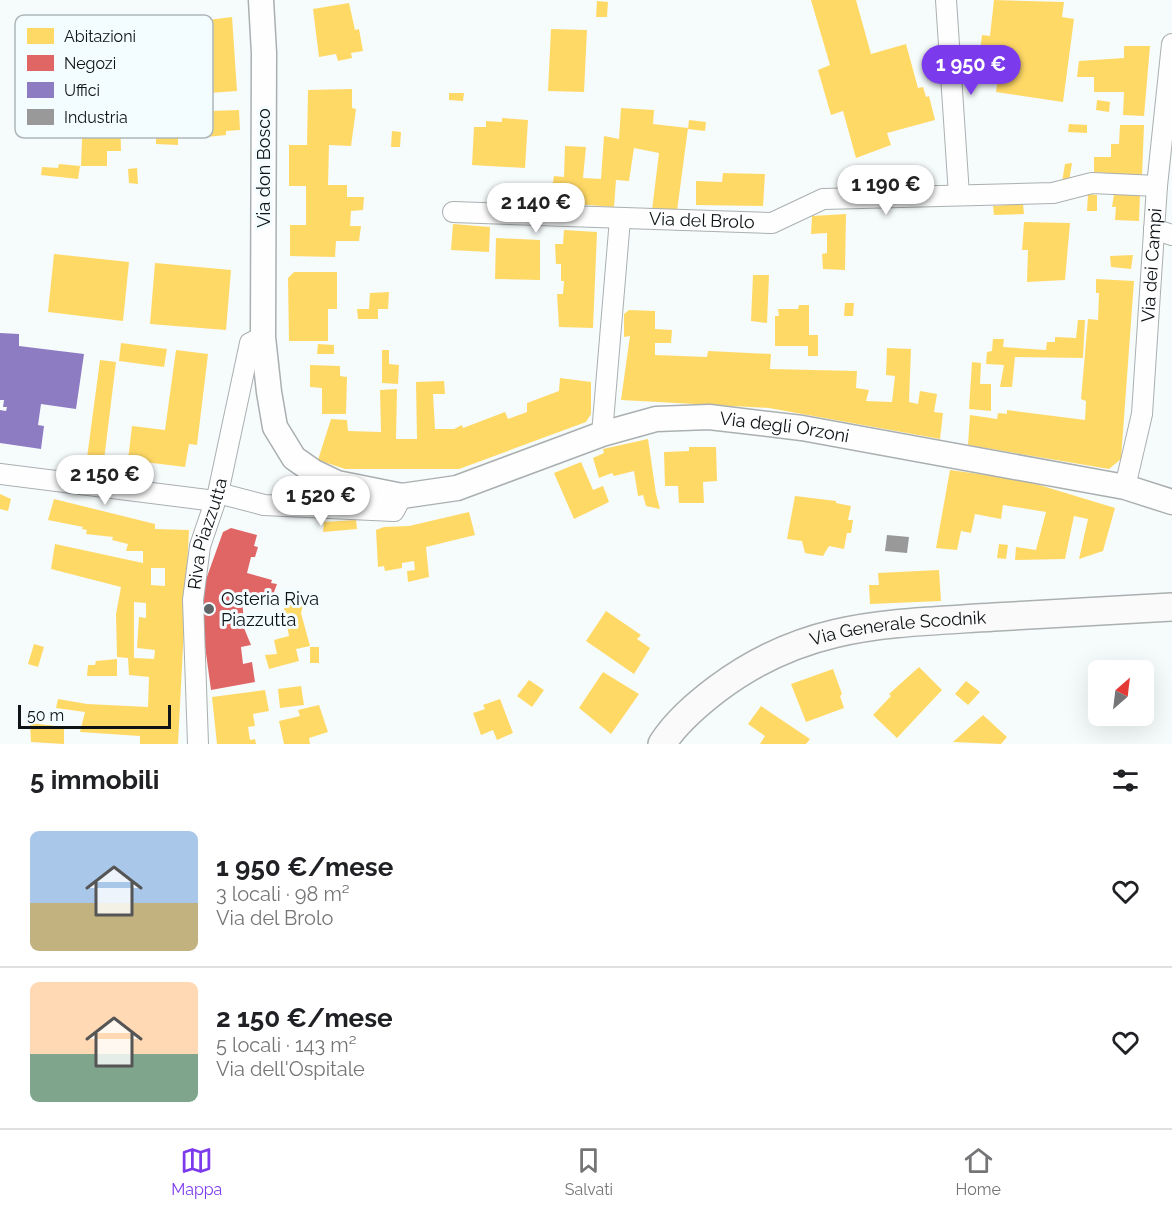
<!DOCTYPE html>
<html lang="it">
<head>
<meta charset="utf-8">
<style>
  :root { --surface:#fff; --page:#f2f2f2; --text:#202124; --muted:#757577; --line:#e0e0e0; --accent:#7c3aed }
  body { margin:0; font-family:Raleway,sans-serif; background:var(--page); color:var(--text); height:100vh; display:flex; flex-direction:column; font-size:22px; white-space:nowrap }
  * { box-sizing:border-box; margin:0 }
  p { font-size:20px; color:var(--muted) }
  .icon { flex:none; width:33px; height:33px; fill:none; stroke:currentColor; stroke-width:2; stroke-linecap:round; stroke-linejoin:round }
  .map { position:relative; height:744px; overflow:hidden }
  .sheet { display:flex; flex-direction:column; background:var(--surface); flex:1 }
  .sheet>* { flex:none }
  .needle { width:39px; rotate:28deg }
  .tools { position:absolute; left:1088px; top:660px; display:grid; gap:12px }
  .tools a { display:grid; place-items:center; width:66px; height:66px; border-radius:9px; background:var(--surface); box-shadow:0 6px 24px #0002; font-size:30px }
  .scale { position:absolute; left:18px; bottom:15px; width:153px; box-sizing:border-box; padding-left:6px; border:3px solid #0e1315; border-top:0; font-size:16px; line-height:21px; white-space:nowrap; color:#0e1315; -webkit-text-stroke:4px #f3fcff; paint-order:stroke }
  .price { position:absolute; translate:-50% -51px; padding:0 14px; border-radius:21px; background:#fff; color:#222; font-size:20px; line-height:39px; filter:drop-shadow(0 2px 3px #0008) }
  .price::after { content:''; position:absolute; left:50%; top:36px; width:18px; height:14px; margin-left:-9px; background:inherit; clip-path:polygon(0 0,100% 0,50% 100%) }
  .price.current { background:var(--accent); color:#fff }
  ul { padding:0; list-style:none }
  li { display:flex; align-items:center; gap:18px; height:150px; padding:0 30px }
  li+li { border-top:2px solid var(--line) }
  li span { display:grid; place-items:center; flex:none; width:168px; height:120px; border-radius:9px; color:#555 }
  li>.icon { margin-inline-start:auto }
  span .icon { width:72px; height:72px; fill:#fffc; stroke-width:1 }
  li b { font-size:26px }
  h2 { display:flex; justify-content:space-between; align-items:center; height:72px; padding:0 30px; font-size:26px }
  .menu { display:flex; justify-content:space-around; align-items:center; height:84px; border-top:2px solid var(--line); background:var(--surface); font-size:16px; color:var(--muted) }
  .menu a { display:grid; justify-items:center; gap:3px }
  .menu .current { color:var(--accent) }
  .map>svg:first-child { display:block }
  .homes { fill:#ffd966; fill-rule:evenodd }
  .shops { fill:#e06666 }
  .offices { fill:#8e7cc3 }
  .industry { fill:#999 }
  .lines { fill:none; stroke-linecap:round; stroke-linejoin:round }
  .minor-casing { stroke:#aaafb0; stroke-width:22 }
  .tertiary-casing { stroke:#aaafb0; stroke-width:27 }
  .secondary-casing { stroke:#aaafb0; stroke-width:30 }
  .minor { stroke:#fefeff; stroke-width:20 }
  .tertiary { stroke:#fefeff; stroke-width:24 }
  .secondary { stroke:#fbfafa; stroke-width:27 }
  .poi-dot { fill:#5f6466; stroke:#f3fcff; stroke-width:2 }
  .labels { text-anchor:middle; stroke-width:6; stroke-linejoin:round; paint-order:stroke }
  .street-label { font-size:18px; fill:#0e1315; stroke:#f3fcff }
  .poi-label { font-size:18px; fill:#0e1315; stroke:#f3fcff; text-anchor:start }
  .key { fill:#f3fcff; stroke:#aeb6b9; stroke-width:1.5 }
  .key-label { font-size:16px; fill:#0e1315 }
</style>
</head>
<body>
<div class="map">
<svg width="1172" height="744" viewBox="0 0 1172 744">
  <rect width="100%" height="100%" fill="#f6fbfc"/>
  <path class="homes" d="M811,0H856L871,54L906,44L918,88L923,87L926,97L929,96L935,120L887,133L891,145L856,158L843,111L831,115L818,70L830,65Z
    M994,0L1064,2L1062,17L1074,19L1063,102L996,92L999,72L978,69L982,35L990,36Z
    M597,1L608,2L607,17H596Z
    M349,3L355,30L359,29L363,51L351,53L352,58L338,61L336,54L319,57L313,9Z
    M232,17L237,91L195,94L194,56L192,47H185L184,23Z
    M551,29L587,30L584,92L548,91Z
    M1124,46H1150L1144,116L1123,115L1124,92H1094V77H1077L1079,61L1124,58Z
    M352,89V108L356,109L351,146L329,145L328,185H347V197H364L363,210L351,211L350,226H361L359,241H336L335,257L290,256V225H306V186H289V145H307L308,90Z
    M449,93H464L463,101L449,100Z
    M1097,100L1110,102L1109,112L1096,110Z
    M621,108L654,110L653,124L688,128L677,211L652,210L659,153L634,148L629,181L616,180L614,207L550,202L554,176L564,177L565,146L586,147L583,178L601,179L604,136L619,139Z
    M239,110L240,130L226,131V135L207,137L205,126H195L194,119H183L182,112Z
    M120,113L121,151H107V166H81L83,115Z
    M502,118L528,120L525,168L472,165L474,127H486V121L502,122Z
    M689,120L706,122L705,131L688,129Z
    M1069,124L1087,125V133L1068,132Z
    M156,125L178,126V145L156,144Z
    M1120,125H1144L1142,176L1094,172V157H1111V144H1119Z
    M392,131L401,132L400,147H391Z
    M1072,163L1069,181L1062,182L1065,164Z
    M59,164L80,166L78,179L41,175L42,167L58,168Z
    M137,168L138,184L129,183L128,169Z
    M723,173L765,174L763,206L696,205V181L722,182Z
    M1088,194L1097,195V211H1087Z
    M1114,194L1140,195L1139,221L1115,220L1116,207H1112Z
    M1023,204L1024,214L994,215L993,206Z
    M846,214L845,270L823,269L822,254L827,253V233L811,234L812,216Z
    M1024,222L1070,223L1065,280L1027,282L1028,250H1022Z
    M453,224L490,227L489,252L451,250Z
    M564,230L597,232L593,328L559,327L557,294H563L564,281H561V264H556L555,244H563Z
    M496,238L540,240V280L495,279Z
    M54,254L129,262L123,321L48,312Z
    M1133,255L1131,269L1111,267L1110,256Z
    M155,263L231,270L226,330L150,324Z
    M294,272H337V309H328V341H289L288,278Z
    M753,275H769L767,323L751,321Z
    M1096,279L1134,281L1121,459L1109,469L968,445L970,415L997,419L998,413L1007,414V410L1085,420L1086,401L1081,399L1088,319L1098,320L1099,293H1096Z
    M389,292L388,309H378V319H358L357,309H369L370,293Z
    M845,303H854L853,316H844Z
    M799,305H809V335H818V356H808V346H775V316H779L778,309H798Z
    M629,310L655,311V329L672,330L671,343H655V355L707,357L708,351L771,354L770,369L857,371L856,388L869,390L866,401L892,402L895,376L886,375L887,348L911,349L909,402L918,404L920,391L937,394L934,412L943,413L940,439L769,408L621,400L630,336L624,337V314Z
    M1078,320H1085L1083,358L1015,357L1012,387H1000L1004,365L986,364L987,352L992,351L993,339H1004L1003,347L1046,350L1047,342H1055V337L1076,338Z
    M121,343L167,349L164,367L119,361Z
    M318,344L334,345V354H317Z
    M176,350L208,354L197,445L189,444L185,467L128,460L132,426L165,430Z
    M382,350H389V364L399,365L398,384L382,383Z
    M100,360L116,362L104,460L87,458Z
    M972,362L981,363L980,384H991V411L969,409Z
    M310,365L340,366V376L347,377L346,414H322V388L310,387Z
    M560,378L591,382V414L586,422L459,469H345L318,460L331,419L347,420L348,431L381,432L380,390L397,389L396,439H417L416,382L444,381L445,394H433L435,429H454L462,425L463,428L505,412L508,419L527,412V403L559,391Z
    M648,439L656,494L660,509L646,506L643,495L638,496L634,471L614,476L612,473L599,478L593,458L604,453L603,449Z
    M689,447H716L717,481L703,482L704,503H679L678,486H665L664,452L689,451Z
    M581,462L593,490L603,486L609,502L574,519L554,473Z
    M950,470L1023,480L1115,508L1103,551L1079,559L1088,519L1074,516L1065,559L1015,560L1016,547L1036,550L1046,512L1003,505L1001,519L975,514L971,533L961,531L957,550L936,548Z
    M0,494L11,499L8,511L0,509Z
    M795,496L836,501V503L851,506L848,520H853L851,533H847L844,549L829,546L823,556L805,553L802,541L787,539Z
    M54,499L155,524V529L189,530L178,744H140V736L80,732L85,712L56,708L58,699L87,704L148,707L149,677L129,675L128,658L117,657L116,614L121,587L51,569L55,544L143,563V551H126L128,544L112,540L113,537L86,534L87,530L82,529L83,527L48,520ZM151,568H165V586L151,585ZM134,602L146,603V618L139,617L137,648L155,650L154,659L134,658Z
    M469,512L475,535L426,547L429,577L408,582L407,571L415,570L414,561L402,563V568L385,571L384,566L378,567L376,530L384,527L409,526Z
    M356,520L357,529L323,532L324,522Z
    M999,544L1008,545L1006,559L997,558Z
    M939,570L941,601L870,604L869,585H879L878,573Z
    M286,593L305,597L301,613L310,646L296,649L299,661L269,669L265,655L277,654L274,640L289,636L284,610Z
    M606,611L641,635L637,639L650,648L634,674L586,641Z
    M34,644L44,647L38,667L28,664Z
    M310,647H319V663H310Z
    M117,659V676H87L88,665H95L96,661Z
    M919,667L942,690L897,738L873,715L891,696L889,694Z
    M833,669L842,694L840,696L844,708L806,722L791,684Z
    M603,672L639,694L611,734L579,708Z
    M529,680L544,690L532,707L517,696Z
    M966,681L980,692L968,705L955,694Z
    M301,686L304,705L280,708L278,689Z
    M265,690L269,711L253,714L255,726L248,727L250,740L255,739L256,744H217L212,697Z
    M500,699L513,733L497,740L493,730L481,735L473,713L485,709L483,705Z
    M319,705L328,732L309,738L310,744H284L279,721L300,716L298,710Z
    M761,706L810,739L806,744H760L765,736L748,724Z
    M983,715L1007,737L1001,744L953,742Z
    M30,723L64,727V744L31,742Z"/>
  <path class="shops" d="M231,528L257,535L254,546L258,547L255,557H251L247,573L272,580L271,583L277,584L274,592L278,594L275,603L242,594L244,628L251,645L241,647L243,664L252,662L255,682L211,690L202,624L204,585L223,532Z"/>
  <path class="offices" d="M0,333L19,334V346L84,354L76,409L41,404L38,425L44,426L41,449L0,443V410L6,411L7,407H3L4,400H0Z"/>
  <path class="industry" d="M887,535L909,537L907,553L885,551Z"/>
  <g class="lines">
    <defs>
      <g id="minor">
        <path d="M946,0L959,195"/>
        <path id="s1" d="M453,212L772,223L823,199L1053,193L1092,183L1157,186"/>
        <path d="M1154,229L1172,235"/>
        <path d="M602,434L620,219"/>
        <path d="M0,474L215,501"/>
        <path id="s2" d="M1125,487L1142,414L1157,186L1172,44"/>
        <path d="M218,493L264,505L394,511L402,496"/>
        <path id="s3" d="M198,744L193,600L200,546L218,493L250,343L263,337"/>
      </g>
      <g id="tertiary">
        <path id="s4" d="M261,0L264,53L263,337L269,392L275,427L294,458L314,472L337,483L402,496L457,488L602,434L656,419L709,417L802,428L1125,487L1172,502"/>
      </g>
      <g id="secondary">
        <path id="s5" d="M662,744C676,722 696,705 717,689C806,622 888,624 994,617C1053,614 1113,610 1172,607"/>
      </g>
    </defs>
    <use href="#minor" class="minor-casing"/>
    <use href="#tertiary" class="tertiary-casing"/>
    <use href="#secondary" class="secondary-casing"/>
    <use href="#minor" class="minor"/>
    <use href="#tertiary" class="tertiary"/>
    <use href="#secondary" class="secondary"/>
  </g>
  <circle class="poi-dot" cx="209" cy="609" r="6"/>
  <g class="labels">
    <g class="street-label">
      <text transform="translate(264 168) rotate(-90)" y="6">Via don Bosco</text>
      <text dy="6" stroke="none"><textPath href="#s1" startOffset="249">Via del Brolo</textPath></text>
      <text dy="6" stroke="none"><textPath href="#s2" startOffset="224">Via dei Campi</textPath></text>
      <text dy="6" stroke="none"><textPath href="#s4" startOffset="976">Via degli Orzoni</textPath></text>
      <text dy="6" stroke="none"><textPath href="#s3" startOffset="212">Riva Piazzutta</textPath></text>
      <text dy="6" stroke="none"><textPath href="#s5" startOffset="273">Via Generale Scodnik</textPath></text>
    </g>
    <g class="poi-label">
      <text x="221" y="605">Osteria Riva<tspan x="221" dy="21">Piazzutta</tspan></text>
    </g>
  </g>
  <rect x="15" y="15" width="198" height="123" rx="9" class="key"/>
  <rect x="27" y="28" width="27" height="16" fill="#ffd966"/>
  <rect x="27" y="55" width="27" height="16" fill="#e06666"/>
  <rect x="27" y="82" width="27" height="16" fill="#8e7cc3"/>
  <rect x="27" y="109" width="27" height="16" fill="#999"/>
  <g class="key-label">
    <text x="64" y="42">Abitazioni</text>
    <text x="64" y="69">Negozi</text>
    <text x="64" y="96">Uffici</text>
    <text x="64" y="123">Industria</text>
  </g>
</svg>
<div class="tools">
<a><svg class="needle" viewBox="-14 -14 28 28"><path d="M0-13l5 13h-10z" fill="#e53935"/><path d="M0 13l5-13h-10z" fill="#757577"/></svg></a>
</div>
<div class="scale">50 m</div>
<b class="price current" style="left:971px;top:96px">1 950 €</b>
<b class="price" style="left:886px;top:216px">1 190 €</b>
<b class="price" style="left:536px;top:234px">2 140 €</b>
<b class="price" style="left:105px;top:506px">2 150 €</b>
<b class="price" style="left:321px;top:527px">1 520 €</b>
</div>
<section class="sheet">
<h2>5 immobili<svg class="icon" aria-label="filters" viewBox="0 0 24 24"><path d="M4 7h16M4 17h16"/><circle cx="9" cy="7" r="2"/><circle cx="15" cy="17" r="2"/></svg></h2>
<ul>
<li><span style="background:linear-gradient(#a9c7e8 60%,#c2b280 0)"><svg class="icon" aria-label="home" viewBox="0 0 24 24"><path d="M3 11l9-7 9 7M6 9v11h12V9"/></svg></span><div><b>1 950 €/mese</b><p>3 locali · 98 m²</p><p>Via del Brolo</p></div><svg class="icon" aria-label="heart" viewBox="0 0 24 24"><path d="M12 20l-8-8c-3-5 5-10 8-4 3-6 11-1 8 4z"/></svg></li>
<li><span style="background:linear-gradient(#ffd9b3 60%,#7fa58c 0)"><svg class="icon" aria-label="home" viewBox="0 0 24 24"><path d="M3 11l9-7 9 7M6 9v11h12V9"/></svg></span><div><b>2 150 €/mese</b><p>5 locali · 143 m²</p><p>Via dell'Ospitale</p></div><svg class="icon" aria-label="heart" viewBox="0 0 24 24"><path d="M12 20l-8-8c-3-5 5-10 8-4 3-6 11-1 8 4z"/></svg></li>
</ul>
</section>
<nav class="menu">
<a class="current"><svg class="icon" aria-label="map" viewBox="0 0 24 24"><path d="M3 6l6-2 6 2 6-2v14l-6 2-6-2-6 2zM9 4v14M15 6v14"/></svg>Mappa</a>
<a><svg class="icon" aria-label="saved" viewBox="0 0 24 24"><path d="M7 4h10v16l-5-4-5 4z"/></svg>Salvati</a>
<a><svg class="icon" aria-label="home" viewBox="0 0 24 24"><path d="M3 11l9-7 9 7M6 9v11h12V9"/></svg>Home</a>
</nav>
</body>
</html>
